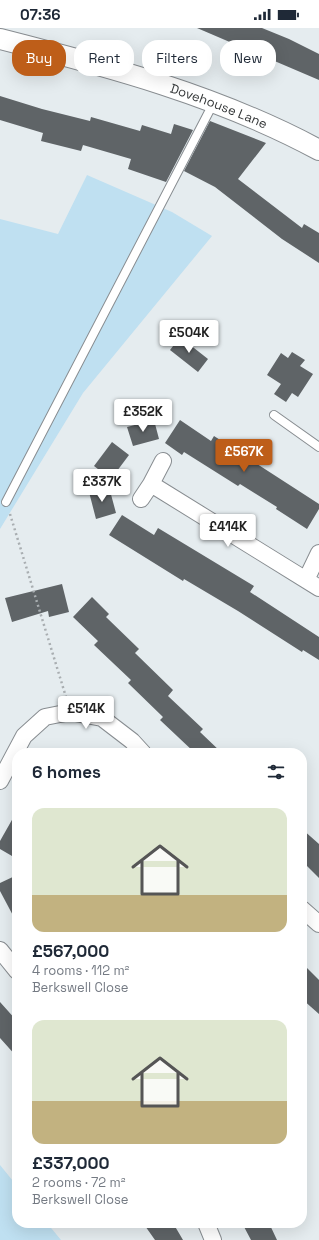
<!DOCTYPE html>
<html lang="en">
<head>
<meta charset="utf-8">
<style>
  :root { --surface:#fff; --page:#f6f6f7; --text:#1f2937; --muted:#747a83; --accent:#be5e19 }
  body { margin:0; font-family:"Space Grotesk",sans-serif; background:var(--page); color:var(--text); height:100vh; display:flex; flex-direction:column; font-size:15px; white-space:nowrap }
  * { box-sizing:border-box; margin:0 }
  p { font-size:13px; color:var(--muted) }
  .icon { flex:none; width:22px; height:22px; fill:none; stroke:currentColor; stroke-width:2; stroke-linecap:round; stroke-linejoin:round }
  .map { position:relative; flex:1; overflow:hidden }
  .panel { position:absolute; left:12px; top:720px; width:295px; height:480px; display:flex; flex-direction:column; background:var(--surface); border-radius:16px; box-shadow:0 4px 16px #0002 }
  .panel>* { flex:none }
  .guide { position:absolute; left:12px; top:12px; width:295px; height:36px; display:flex; gap:8px }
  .price { position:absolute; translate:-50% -34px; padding:0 9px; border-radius:4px; background:#fff; color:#222; font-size:13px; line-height:26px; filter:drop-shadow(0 1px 2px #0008) }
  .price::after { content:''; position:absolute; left:50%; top:24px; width:12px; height:9px; margin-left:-6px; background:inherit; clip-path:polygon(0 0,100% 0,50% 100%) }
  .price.selected { background:var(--accent); color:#fff }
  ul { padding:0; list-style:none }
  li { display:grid; align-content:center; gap:8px; height:212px; padding:0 20px }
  li span { display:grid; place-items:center; height:124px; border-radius:12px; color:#555 }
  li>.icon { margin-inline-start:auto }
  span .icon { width:72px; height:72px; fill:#fffc; stroke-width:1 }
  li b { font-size:17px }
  h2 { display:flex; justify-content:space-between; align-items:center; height:48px; padding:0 20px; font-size:17px }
  .chip { padding:0 14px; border-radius:16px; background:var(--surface); box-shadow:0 4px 16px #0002; font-size:14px; line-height:36px }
  .chip.selected { background:var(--accent); color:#fff }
  .status { display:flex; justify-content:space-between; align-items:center; height:28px; padding:0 20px; background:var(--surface); direction:ltr }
  .status svg { height:11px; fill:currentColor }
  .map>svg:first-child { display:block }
  .green { fill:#bfe0f1 }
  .building { fill:#5f6467 }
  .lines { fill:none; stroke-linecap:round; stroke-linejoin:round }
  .service-casing { stroke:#888d91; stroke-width:10 }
  .minor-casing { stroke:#888d91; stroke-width:18 }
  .tertiary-casing { stroke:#888d91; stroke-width:22 }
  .path { stroke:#a9aeb1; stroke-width:2.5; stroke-dasharray:2 3; stroke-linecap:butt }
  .service { stroke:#fff; stroke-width:8 }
  .minor { stroke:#fff; stroke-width:16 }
  .tertiary { stroke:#fff; stroke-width:20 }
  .labels { text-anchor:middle; stroke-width:4; stroke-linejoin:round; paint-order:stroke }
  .street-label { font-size:13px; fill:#343738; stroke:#f2f9fc }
</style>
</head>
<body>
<div class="status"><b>07:36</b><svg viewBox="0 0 49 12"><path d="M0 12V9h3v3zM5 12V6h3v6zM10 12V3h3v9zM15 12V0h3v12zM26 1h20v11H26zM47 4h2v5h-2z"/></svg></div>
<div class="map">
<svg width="319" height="1212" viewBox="0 0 319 1212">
  <rect width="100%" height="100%" fill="#e5ecef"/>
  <path class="green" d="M87,147L172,184L212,208L83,365L0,501V191L58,206Z
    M0,1137L17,1158V1195H47L61,1212H0Z"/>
  <path class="building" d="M197,0H262L289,11L319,26V52Z
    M0,68L42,81L90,93L91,89L140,103L142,97L171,106L174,96L193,102L166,154L128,141L131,131L83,117L81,123L41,113L43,105L0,92Z
    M210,93L266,115L238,151L302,200L304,196L319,205V235L282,211L215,159L184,143Z
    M180,309L208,331L198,344L170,322Z
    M292,324L305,332L300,338L313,346L298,369L292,365L286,374L274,366L281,356L267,347L281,325L288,330Z
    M154,392L159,411L133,418L127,399Z
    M180,392L211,413L214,408L319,476V481L307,501L276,481L277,479L240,456L238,458L184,424L182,427L165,415Z
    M112,414L129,427L111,451L94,438Z
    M109,459L116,485L96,491L89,464Z
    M122,487L154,507L158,500L254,558L250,564L319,609V632L303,622L302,624L238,583L184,551L183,553L109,507Z
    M62,556L69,584L49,589L48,583L12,594L5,570Z
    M92,569L109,586L106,589L139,621L135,625L173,662L168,668L203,701L200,704L222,725H195L160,692L163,689L128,655L131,652L94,617L98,613L73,589Z
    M17,783V818L12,828L0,821V813Z
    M302,801L319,816V850L302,833Z
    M17,847V895L0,863V855Z
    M302,935L319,952V986L302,971Z
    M0,974L17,993V1029L0,1010Z
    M143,1195H173L183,1212H155Z
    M242,1195H269L277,1212H251Z"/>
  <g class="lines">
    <defs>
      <path id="service" d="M274,387L319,419
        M6,474L214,74"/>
      <path id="minor" d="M151,456L319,560
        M141,471L151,456L163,433
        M306,552L319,525
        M0,753L24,708L45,689L70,684L102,690L132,713L143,725
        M302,881L319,896
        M0,922L17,943
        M206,1195L213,1212"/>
      <g id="tertiary">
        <path id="s1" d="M0,11C110,39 219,68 319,122"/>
      </g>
    </defs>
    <use href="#service" class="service-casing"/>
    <use href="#minor" class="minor-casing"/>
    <use href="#tertiary" class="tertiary-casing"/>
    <path class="path" d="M10,486L66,669"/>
    <use href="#service" class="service"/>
    <use href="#minor" class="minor"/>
    <use href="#tertiary" class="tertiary"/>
  </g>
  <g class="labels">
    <g class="street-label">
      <text dy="5" stroke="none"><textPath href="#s1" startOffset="229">Dovehouse Lane</textPath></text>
    </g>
  </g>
</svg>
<b class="price" style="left:189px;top:326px">£504K</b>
<b class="price" style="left:143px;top:405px">£352K</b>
<b class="price selected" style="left:244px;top:445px">£567K</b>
<b class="price" style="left:102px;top:475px">£337K</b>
<b class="price" style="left:228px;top:520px">£414K</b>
<b class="price" style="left:86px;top:702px">£514K</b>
<div class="guide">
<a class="chip selected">Buy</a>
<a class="chip">Rent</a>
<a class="chip">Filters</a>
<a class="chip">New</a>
</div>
<section class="panel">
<h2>6 homes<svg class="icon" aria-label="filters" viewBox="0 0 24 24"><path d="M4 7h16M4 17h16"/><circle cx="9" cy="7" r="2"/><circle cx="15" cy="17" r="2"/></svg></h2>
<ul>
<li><span style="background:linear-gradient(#dfe7d0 70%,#c2b280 0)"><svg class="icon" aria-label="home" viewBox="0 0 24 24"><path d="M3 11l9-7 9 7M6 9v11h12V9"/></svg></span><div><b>£567,000</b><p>4 rooms · 112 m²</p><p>Berkswell Close</p></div></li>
<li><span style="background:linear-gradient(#dfe7d0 65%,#c2b280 0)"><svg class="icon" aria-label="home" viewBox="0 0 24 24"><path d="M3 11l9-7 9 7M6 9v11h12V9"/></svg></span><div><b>£337,000</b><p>2 rooms · 72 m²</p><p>Berkswell Close</p></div></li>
</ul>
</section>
</div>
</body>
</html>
